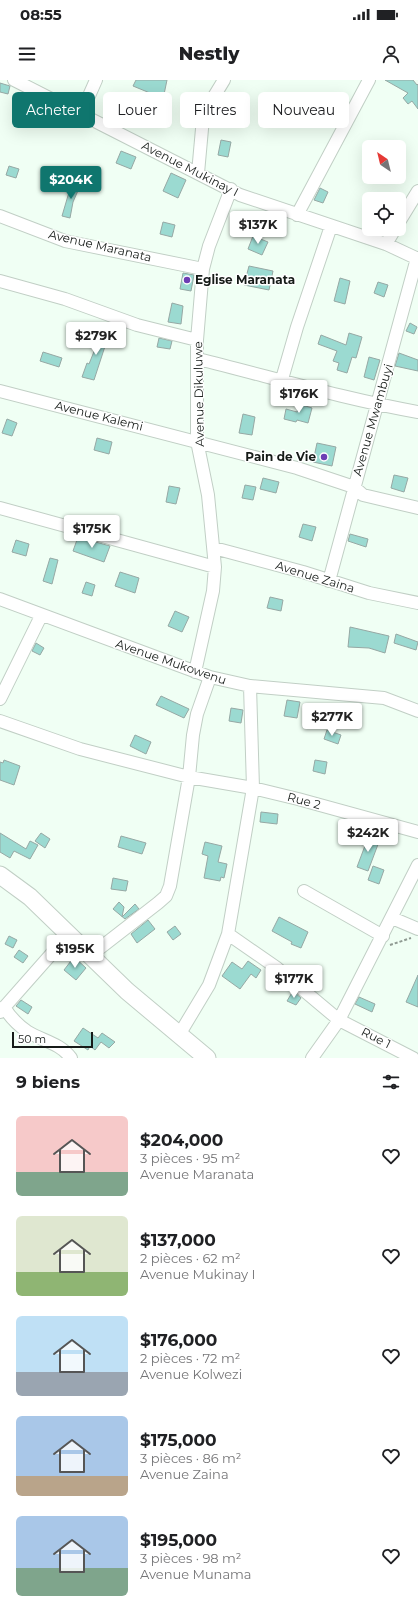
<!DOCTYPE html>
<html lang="fr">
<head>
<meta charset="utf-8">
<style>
  :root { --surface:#fff; --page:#f2f2f2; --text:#202124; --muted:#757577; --accent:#0f766e }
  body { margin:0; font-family:Montserrat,sans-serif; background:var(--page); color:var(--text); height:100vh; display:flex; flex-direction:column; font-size:15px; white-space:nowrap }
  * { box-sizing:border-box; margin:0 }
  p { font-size:13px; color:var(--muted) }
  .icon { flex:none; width:22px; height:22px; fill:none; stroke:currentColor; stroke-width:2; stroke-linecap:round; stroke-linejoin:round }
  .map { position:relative; height:978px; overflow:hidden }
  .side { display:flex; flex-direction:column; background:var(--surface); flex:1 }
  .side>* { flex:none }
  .guide { position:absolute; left:12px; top:12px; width:394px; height:36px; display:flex; gap:8px }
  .needle { width:26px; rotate:325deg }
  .buttons { position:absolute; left:362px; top:60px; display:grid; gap:8px }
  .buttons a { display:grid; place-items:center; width:44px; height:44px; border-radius:6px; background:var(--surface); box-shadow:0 4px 16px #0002; font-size:20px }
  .scale { position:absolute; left:12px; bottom:10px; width:81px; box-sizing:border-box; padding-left:4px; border:2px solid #161b18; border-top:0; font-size:11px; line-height:14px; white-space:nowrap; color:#161b18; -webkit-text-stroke:3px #fff; paint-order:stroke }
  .price { position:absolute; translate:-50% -34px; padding:0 9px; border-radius:4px; background:#fff; color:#222; font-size:13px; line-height:26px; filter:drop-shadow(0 1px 2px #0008) }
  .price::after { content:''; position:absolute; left:50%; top:24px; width:12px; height:9px; margin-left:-6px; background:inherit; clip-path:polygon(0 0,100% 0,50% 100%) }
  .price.on { background:var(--accent); color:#fff }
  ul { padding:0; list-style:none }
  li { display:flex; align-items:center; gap:12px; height:100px; padding:0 16px }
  li span { display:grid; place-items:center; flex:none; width:112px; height:80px; border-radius:6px; color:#555 }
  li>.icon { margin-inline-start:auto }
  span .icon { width:48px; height:48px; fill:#fffc; stroke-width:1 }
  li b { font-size:17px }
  h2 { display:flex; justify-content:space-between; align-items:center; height:48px; padding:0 16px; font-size:17px }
  .tag { padding:0 14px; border-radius:6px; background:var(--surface); box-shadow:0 4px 16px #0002; font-size:14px; line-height:36px }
  .tag.on { background:var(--accent); color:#fff }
  .status { display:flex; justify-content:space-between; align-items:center; height:28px; padding:0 20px; background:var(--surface); direction:ltr }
  .status svg { height:11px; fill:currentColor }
  header { display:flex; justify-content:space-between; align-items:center; height:52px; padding:0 16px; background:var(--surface); font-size:18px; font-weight:800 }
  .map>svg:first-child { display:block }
  .building { fill:#9bdad1; stroke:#96a8a4 }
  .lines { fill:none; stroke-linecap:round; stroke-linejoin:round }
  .street-casing { stroke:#c1cfc5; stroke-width:14 }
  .secondary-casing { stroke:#c1cfc5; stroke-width:19 }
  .path { stroke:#8f9a92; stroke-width:2; stroke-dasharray:3 2; stroke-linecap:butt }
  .street { stroke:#fff; stroke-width:12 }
  .secondary { stroke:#fff; stroke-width:17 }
  .poi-dot { fill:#6c3db4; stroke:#fff; stroke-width:1.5 }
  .labels { text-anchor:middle; stroke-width:3; stroke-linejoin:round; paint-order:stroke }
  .street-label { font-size:12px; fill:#161b18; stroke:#fff }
  .poi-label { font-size:12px; font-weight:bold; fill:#161b18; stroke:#fff; text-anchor:start }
</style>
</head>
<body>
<div class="status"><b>08:55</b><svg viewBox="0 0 49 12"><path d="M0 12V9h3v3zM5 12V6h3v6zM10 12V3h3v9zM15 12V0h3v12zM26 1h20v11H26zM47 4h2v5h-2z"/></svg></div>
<header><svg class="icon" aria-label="menu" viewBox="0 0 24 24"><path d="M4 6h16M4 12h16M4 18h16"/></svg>Nestly<svg class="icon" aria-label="person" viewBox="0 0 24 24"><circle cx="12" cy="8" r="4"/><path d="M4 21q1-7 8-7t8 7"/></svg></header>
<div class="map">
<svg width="418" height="978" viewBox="0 0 418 978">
  <rect width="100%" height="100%" fill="#f0fff4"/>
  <path class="building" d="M136,0H167L162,24L147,20L150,13L133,6Z
    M385,0H413L417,5L418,4V29L412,21L408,24L403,18L408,13Z
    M0,3L10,6L8,14L0,12Z
    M297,23L310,28L302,46L290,40Z
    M221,60L231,62L228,77L218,75Z
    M121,71L136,77L131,89L116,83Z
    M9,86L19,89L16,98L6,95Z
    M171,93L186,100L178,118L163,111Z
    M72,102L80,106L73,122L70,138L62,136Z
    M320,108L328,112L323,123L314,120Z
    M163,142L175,145L172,157L160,154Z
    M253,156L268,162L262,175L248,169Z
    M249,186L273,191L269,210L244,205Z
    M183,193L194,195L191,211L180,209Z
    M340,198L350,201L345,224L334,221Z
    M378,202L388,205L384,217L374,213Z
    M172,223L183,226L181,244L168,242Z
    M410,243L417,247L414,254L406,251Z
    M104,249L110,251L94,300L82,297L87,283L89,284L95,269L94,268L99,253L101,254Z
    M349,253L362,257L356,278L352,277L347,293L337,290L339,283L333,281L337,271L318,264L321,255L346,265Z
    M159,258L172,261L170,269L157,267Z
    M43,272L62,278L59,287L40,281Z
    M399,273L418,280V291L395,286Z
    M369,277L380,280L374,300L364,297Z
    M299,324L312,328L308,343L297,340L296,342L284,339L286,329L297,332Z
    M243,334L255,337L252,355L239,353Z
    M7,339L17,343L12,356L2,353Z
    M97,358L112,362L109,374L94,370Z
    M317,363L336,367L332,386L313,382Z
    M394,395L408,398L404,412L391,408Z
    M263,398L279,402L276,413L260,409Z
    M245,405L256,407L253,420L242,418Z
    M169,406L180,408L176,424L166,422Z
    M303,444L316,447L312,461L299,457Z
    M350,454L368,459L366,467L348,461Z
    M78,457L110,466L104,482L73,471Z
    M16,460L29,464L26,476L12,472Z
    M50,478L58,480L52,504L43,501Z
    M120,492L139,498L135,513L115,506Z
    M86,502L95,505L92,516L82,513Z
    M270,517L283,520L281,531L267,528Z
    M175,531L189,537L182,552L168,546Z
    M350,547L389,556L385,573L369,568L348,567Z
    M396,554L418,562L416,570L394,563Z
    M36,563L44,568L40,575L32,571Z
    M161,616L189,629L184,638L156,625Z
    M287,620L300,622L297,638L284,636Z
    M231,628L243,630L241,643L229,641Z
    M327,650L341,655L338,664L324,659Z
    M135,655L151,662L146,674L130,666Z
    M4,680L20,686L14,705L0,700V682L3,683Z
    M315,680L327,682L325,694L313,691Z
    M261,732L278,734L277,744L260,742Z
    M0,753L26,769L30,761L38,765L30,779L14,771L10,778L0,772Z
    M41,753L50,759L45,768L35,761Z
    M369,755L380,759L368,791L357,787Z
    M121,756L146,763L142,774L118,767Z
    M205,762L222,766L218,782L227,784L224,798L221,797L220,801L204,798L208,776L202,774Z
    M373,786L384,790L379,804L368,800Z
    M113,798L128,801L126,811L111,809Z
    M119,822L124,827L122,837L135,824L139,829L125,839L113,829Z
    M279,837L308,852L301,868L291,864L292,862L272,851Z
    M148,840L155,849L137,863L131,854Z
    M175,846L181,854L173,860L167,852Z
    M9,856L17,860L13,868L5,864Z
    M19,870L28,876L23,883L14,877Z
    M74,877L86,888L76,900L64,890Z
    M248,881L261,890L256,898L251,894L240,909L222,896L232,882L242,889Z
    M418,895V927L406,922Z
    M293,911L301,918L296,925L287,921Z
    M359,917L375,924L372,932L355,924Z
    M21,920L32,927L28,934L16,926Z
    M83,948L98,958L102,953L115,962L109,968L101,962L95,970L90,966L88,970L74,961Z"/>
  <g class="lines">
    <defs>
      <path id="street" d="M14,0L240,115L386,164L418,179
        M81,34L96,0
        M198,93L203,38L207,28L224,0
        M297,135L369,0
        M0,136L65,161L203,189
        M399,142L418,111
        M386,164L395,149
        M0,201L65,219L137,245L197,260
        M198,279C271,297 344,319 418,332
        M282,299L297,247L331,146
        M0,311L297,388L354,407L363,415L418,428
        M0,428L215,487
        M214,468L303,492L369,513L418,523
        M329,501L417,178
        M0,519L210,597L250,606L384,618L418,631
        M195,592L213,511L215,487L208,415L197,361V260L203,189L209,166L231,109
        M0,619L41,536
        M0,641L80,669L189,697L253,708L298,719L418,752
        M304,811L383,856
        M392,838L418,849
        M228,854L277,888L339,940L413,978
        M91,875L158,823L166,816L170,806L189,697L193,655L197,634L210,597
        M4,927C10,937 19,946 28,952C43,961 60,963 71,978
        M0,932L69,854
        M179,955L209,905L228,854L253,708L250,606
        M312,978L339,940L418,785"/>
      <path id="secondary" d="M0,795L30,817L127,911L207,978"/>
    </defs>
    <use href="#street" class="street-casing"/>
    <use href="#secondary" class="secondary-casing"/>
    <path class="path" d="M390,865L411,858"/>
    <use href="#street" class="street"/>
    <use href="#secondary" class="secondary"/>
  </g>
  <g class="poi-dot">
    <circle cx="187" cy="200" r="4"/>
    <circle cx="324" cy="377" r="4"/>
  </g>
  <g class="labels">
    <g class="street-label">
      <text transform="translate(190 89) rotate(27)" y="4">Avenue Mukinay I</text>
      <text transform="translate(100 166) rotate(13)" y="4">Avenue Maranata</text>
      <text transform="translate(199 314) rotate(-91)" y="4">Avenue Dikuluwe</text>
      <text transform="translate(99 336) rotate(14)" y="4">Avenue Kalemi</text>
      <text transform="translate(373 340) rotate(-74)" y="4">Avenue Mwambuyi</text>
      <text transform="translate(315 497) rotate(17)" y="4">Avenue Zaina</text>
      <text transform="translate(171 582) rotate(19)" y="4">Avenue Mukowenu</text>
      <text transform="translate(304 721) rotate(15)" y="4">Rue 2</text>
      <text transform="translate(376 958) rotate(27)" y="4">Rue 1</text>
    </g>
    <g class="poi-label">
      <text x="195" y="204">Eglise Maranata</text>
      <text x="316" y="381" text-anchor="end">Pain de Vie</text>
    </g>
  </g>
</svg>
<div class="buttons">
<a><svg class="needle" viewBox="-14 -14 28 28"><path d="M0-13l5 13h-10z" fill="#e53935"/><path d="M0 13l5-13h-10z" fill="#757577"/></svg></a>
<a><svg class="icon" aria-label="locate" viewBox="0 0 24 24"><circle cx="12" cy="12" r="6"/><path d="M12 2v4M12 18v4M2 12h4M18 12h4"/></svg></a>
</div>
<div class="scale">50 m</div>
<b class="price on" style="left:71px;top:120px">$204K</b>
<b class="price" style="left:258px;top:165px">$137K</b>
<b class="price" style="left:96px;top:276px">$279K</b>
<b class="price" style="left:299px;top:334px">$176K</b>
<b class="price" style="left:92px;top:469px">$175K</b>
<b class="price" style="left:332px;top:657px">$277K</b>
<b class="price" style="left:368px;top:773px">$242K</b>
<b class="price" style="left:75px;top:889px">$195K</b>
<b class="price" style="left:294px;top:919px">$177K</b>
<div class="guide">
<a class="tag on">Acheter</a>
<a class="tag">Louer</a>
<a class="tag">Filtres</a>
<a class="tag">Nouveau</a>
</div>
</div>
<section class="side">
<h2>9 biens<svg class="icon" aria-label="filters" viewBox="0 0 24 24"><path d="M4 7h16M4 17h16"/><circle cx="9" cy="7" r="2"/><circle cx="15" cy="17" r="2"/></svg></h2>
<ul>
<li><span style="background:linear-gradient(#f6c9c9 70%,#7fa58c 0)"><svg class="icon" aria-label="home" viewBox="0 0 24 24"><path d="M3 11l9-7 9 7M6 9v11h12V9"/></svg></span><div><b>$204,000</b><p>3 pièces · 95 m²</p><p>Avenue Maranata</p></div><svg class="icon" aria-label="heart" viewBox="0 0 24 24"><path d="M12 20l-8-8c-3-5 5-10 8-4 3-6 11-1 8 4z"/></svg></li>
<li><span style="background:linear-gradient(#dfe7d0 70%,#8fb573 0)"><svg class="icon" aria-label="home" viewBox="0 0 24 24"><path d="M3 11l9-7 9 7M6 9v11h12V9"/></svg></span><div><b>$137,000</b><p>2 pièces · 62 m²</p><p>Avenue Mukinay I</p></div><svg class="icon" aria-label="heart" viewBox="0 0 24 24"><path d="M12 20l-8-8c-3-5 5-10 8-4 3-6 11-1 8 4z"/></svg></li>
<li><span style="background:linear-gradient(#bfe0f5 70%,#9aa5b1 0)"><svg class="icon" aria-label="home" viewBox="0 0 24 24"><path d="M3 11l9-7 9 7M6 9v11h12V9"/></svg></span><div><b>$176,000</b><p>2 pièces · 72 m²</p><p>Avenue Kolwezi</p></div><svg class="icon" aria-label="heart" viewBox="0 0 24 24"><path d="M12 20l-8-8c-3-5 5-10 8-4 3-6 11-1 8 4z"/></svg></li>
<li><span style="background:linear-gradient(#a9c7e8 75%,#b9a48a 0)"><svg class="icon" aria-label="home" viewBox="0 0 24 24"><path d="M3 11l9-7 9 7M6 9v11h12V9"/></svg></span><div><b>$175,000</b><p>3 pièces · 86 m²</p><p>Avenue Zaina</p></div><svg class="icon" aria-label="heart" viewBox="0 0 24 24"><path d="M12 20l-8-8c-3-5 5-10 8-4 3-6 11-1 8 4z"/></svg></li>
<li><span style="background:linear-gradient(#a9c7e8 65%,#7fa58c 0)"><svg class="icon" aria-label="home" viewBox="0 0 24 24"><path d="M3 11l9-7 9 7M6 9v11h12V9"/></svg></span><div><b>$195,000</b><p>3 pièces · 98 m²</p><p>Avenue Munama</p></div><svg class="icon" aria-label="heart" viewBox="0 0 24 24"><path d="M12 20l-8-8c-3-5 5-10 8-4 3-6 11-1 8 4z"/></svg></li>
</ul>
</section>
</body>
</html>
